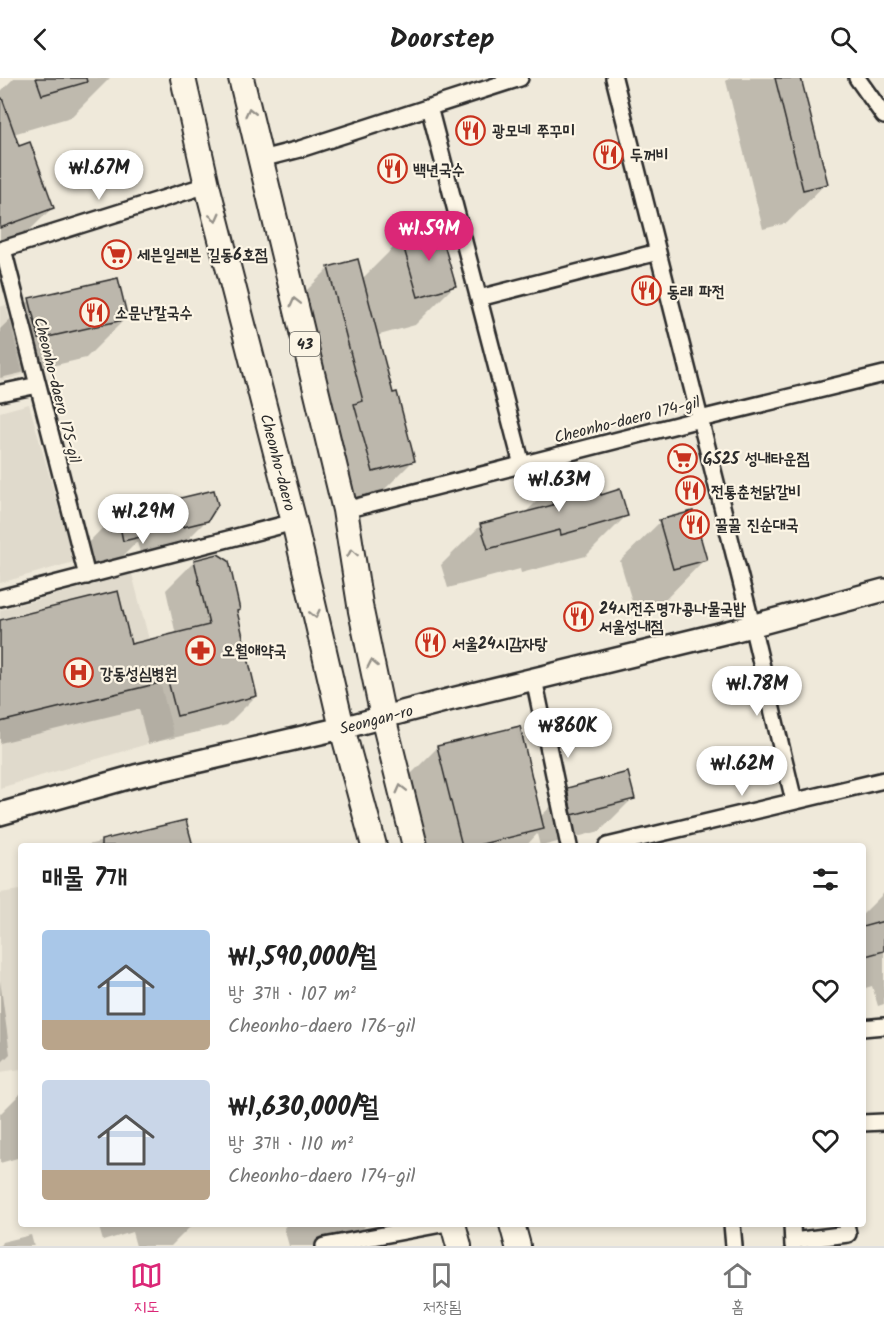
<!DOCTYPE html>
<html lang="ko">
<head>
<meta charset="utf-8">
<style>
  :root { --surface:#fff; --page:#f2f2f2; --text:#222; --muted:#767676; --line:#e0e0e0; --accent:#db2777 }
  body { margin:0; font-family:Kalam,"Poor Story",sans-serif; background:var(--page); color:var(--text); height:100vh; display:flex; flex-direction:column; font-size:22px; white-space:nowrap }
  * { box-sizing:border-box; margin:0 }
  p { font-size:20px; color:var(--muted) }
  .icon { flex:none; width:33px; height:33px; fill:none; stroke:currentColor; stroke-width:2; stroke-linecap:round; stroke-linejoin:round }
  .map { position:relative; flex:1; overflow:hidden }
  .details { position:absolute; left:18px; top:765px; width:848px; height:384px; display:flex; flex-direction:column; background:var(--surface); border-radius:6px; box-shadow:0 3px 9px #0003 }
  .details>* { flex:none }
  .price { position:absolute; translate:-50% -51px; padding:0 14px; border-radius:21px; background:#fff; color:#222; font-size:20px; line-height:39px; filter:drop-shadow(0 2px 3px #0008) }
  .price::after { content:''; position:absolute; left:50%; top:36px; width:18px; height:14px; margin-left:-9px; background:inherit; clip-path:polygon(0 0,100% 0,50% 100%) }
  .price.current { background:var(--accent); color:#fff }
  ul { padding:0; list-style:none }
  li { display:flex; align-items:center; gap:18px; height:150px; padding:0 24px }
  li span { display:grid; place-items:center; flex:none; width:168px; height:120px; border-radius:6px; color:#555 }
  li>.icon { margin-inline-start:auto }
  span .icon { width:72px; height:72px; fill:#fffc; stroke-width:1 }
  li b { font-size:26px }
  h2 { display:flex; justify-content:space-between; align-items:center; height:72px; padding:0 24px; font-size:26px }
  header { display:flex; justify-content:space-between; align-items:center; height:78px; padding:0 24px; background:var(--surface); font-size:27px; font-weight:600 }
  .tab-bar { display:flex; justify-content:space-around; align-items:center; height:84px; border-top:2px solid var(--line); background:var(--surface); font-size:16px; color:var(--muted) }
  .tab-bar a { display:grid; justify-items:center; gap:3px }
  .tab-bar .current { color:var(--accent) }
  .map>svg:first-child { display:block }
  .built { fill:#e0dacc }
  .shadow { fill:#0003 }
  .building { fill:#bcb7ac; stroke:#2b2b2b; stroke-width:1.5 }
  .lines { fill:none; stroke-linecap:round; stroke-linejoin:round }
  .street-casing { stroke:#2b2b2b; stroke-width:20 }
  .secondary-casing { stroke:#2b2b2b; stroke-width:26 }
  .primary-casing { stroke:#2b2b2b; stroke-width:28 }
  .street { stroke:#fcf5e5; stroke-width:15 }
  .secondary { stroke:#fcf5e5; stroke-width:21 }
  .primary { stroke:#fcf5e5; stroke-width:24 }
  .oneway { stroke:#949088 }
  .labels { text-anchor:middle; stroke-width:4.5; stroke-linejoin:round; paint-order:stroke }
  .shield { fill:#fcf5e5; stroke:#6a6863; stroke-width:1.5 }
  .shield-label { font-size:15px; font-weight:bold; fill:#2b2b2b }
  .poi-label { font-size:16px; font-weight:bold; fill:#2b2b2b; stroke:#fcf5e5; text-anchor:start }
  .street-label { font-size:16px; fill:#2b2b2b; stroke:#fcf5e5 }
</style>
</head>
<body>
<header><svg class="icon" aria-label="back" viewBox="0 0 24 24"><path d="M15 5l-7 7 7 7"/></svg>Doorstep<svg class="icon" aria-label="search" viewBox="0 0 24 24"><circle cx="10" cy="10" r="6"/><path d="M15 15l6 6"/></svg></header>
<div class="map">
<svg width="884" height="1168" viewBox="0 0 884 1168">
  <rect width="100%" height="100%" fill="#efe9da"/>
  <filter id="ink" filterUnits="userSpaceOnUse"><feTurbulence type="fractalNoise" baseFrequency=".0167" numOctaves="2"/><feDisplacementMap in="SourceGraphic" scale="12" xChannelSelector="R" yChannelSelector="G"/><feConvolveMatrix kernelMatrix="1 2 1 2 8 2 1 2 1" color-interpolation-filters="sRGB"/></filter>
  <g filter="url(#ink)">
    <path class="built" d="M6,227L23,297L0,303V229Z
      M29,326L74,484L0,505V334Z
      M132,496L174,658L0,710V532Z
      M21,812V991L0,994V815Z"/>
    <path class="shadow" d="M14,0H110L71,39L13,56L18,70L52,130L10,172L0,176V14Z
      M730,0H800L826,105L787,145L763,151L726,3Z
      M402,161L454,208L415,247L376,258L392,317L414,382L377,419L336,430L292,227L329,190L362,201Z
      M30,222L126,240L86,280L0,300V251Z
      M549,411L600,418L626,438L586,478L521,495L520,491L448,510L441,487L481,447L524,436Z
      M177,422L207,442L167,482L144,488L137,464L111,490L91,494L85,468L117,435L143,456Z
      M660,444L705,481L666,521L634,530L620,483Z
      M195,483L238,532L236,534L256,618L227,647L148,666L139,631L0,665V543L130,568L176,557L166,512Z
      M438,669L540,739L568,712L633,720L600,753L542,768H540L537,756L526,768H422L405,702Z
      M185,744L191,768H83Z
      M884,815V926L878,928L872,908L862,911V837Z
      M0,902L10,976L0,986Z
      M21,1015V1079L0,1085V1036Z
      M98,1146H193L171,1168H136L132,1154L103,1163Z
      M287,1146H367L353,1160L321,1168H289L284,1150Z
      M31,1157L34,1168H0L2,1164Z"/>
    <path class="building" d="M36,0H86L87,4L42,17Z
      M775,0H801L828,106L803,112Z
      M0,20H2L19,68L30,64L54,130L0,150Z
      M439,149L456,208L418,219L401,160Z
      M358,181L393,315L397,314L415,383L373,394L354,326L363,323L328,189Z
      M118,200L128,241L39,261L29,220Z
      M596,396L601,417L620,411L628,438L561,457L560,452L488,471L480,446L553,427L548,409Z
      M214,412L218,427L208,443L183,449L176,421Z
      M139,429L145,458L123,463L117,434Z
      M693,433L707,482L673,491L659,442Z
      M218,476L229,483L240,532L237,533L257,618L177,638L168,603L0,644V542L118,513L131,566L209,547L194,482Z
      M520,648L544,751L474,768H462L437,668Z
      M628,694L635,721L572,737L567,710Z
      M186,742L193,768H101V762Z
      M884,843V873L862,879V849Z"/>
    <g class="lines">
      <defs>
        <path id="street" d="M614,0L752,547L794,723
          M857,0L884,38
          M429,29L522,387
          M261,81L300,71L520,0
          M3,171L87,498
          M0,172L207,107
          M479,220L658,174
          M0,315L38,307
          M345,432L700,341L884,296
          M0,520L294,444
          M534,601L569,768
          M607,768L884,702
          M862,950L884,948
          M862,1045L884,1044
          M732,1146L734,1168
          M792,1146L793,1168
          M793,1163L848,1156L846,1146
          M324,1168L442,1146"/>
        <g id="secondary">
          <path id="s1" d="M0,736L135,698L342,650L448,622L736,552L884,512"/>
        </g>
        <g id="primary">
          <path id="s2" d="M183,0L207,107L294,444L342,650L374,768"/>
          <path d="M241,0L345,432L361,533L383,639L415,768"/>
          <path d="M453,1146L459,1168"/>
          <path d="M512,1146L518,1168"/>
        </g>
      </defs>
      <use href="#street" class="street-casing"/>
      <use href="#secondary" class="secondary-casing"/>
      <use href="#primary" class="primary-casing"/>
      <use href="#street" class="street"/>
      <use href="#secondary" class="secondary"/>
      <use href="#primary" class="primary"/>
    </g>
    <defs><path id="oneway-chevron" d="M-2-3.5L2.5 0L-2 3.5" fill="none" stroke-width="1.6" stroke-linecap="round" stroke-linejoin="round" transform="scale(1.5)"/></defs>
    <g class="oneway">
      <use href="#oneway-chevron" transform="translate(250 34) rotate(-103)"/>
      <use href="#oneway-chevron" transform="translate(215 139) rotate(76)"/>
      <use href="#oneway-chevron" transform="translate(295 224) rotate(-104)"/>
      <use href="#oneway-chevron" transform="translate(352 475) rotate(-99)"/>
      <use href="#oneway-chevron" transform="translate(315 536) rotate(77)"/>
      <use href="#oneway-chevron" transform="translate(372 586) rotate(-101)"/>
      <use href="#oneway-chevron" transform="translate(401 711) rotate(-104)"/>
    </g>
  </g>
  <defs>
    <symbol id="restaurant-ring" viewBox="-11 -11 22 22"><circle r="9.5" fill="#fcf5e5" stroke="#c8321e" stroke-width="1.5"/><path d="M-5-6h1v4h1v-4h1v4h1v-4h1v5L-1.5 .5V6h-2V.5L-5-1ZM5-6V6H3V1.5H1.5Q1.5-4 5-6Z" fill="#c8321e"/></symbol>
    <symbol id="supermarket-ring" viewBox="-11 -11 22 22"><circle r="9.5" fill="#fcf5e5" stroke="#c8321e" stroke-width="1.5"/><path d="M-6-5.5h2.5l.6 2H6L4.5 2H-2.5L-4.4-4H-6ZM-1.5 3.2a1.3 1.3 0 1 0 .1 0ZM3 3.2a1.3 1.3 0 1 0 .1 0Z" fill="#c8321e"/></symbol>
    <symbol id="pharmacy-ring" viewBox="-11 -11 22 22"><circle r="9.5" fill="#fcf5e5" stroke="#c8321e" stroke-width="1.5"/><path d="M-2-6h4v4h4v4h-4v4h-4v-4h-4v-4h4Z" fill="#c8321e"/></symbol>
    <symbol id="hospital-ring" viewBox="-11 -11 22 22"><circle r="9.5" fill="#fcf5e5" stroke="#c8321e" stroke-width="1.5"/><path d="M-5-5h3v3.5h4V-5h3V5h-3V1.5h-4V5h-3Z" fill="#c8321e"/></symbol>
  </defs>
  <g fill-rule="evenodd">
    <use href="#restaurant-ring" x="454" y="36" width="33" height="33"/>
    <use href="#restaurant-ring" x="592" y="60" width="33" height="33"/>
    <use href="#restaurant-ring" x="376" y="74" width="33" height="33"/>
    <use href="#supermarket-ring" x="100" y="160" width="33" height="33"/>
    <use href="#restaurant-ring" x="630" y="196" width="33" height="33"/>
    <use href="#restaurant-ring" x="78" y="218" width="33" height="33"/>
    <use href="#supermarket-ring" x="666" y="364" width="33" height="33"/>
    <use href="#restaurant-ring" x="674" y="396" width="33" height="33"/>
    <use href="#restaurant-ring" x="678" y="430" width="33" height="33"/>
    <use href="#restaurant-ring" x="562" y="522" width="33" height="33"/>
    <use href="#restaurant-ring" x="414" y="548" width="33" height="33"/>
    <use href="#pharmacy-ring" x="184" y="556" width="33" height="33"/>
    <use href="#hospital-ring" x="62" y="578" width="33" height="33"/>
  </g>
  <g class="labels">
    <rect class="shield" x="290" y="254" width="30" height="24" rx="4.5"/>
    <g class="shield-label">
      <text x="305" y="271">43</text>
    </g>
    <g class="poi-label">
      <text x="492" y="58">광모네 쭈꾸미</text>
      <text x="630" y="82">두꺼비</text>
      <text x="413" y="97">백년국수</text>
      <text x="137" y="182">세븐일레븐 길동6호점</text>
      <text x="667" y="219">동래 파전</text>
      <text x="115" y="240">소문난칼국수</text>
      <text x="703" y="386">GS25 성내타운점</text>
      <text x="711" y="419">전통춘천닭갈비</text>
      <text x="715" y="452">꿀꿀 진순대국</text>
      <text x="599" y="536">24시전주명가콩나물국밥<tspan x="599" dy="18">서울성내점</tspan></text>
      <text x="452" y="571">서울24시감자탕</text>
      <text x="222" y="578">오월애약국</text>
      <text x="100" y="601">강동성심병원</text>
    </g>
    <g class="street-label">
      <text transform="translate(58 312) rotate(76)" y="6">Cheonho-daero 175-gil</text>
      <text transform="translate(627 341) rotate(-14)" y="6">Cheonho-daero 174-gil</text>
      <text dy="6" stroke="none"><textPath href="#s2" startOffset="396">Cheonho-daero</textPath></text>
      <text dy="6" stroke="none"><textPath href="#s1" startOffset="388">Seongan-ro</textPath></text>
    </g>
  </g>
</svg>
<b class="price" style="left:99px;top:123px">₩1.67M</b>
<b class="price current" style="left:429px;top:184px">₩1.59M</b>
<b class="price" style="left:559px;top:435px">₩1.63M</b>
<b class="price" style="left:143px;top:467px">₩1.29M</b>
<b class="price" style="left:757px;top:639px">₩1.78M</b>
<b class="price" style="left:568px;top:681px">₩860K</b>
<b class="price" style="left:742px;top:719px">₩1.62M</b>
<section class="details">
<h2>매물 7개<svg class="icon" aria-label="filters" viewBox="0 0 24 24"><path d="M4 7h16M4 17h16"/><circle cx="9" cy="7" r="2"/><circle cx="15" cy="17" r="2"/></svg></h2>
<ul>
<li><span style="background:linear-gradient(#a9c7e8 75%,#b9a48a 0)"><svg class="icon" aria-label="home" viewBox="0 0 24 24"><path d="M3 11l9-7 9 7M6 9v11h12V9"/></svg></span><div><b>₩1,590,000/월</b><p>방 3개 · 107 m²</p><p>Cheonho-daero 176-gil</p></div><svg class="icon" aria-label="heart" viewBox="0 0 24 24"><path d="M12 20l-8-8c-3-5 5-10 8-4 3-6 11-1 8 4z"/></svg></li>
<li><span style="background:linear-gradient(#c9d6e8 75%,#b9a48a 0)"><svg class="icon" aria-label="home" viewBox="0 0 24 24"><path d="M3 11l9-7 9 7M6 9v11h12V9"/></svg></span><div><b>₩1,630,000/월</b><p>방 3개 · 110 m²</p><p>Cheonho-daero 174-gil</p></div><svg class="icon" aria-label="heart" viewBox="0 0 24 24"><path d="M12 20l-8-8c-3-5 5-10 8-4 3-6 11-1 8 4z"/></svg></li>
</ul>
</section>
</div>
<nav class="tab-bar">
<a class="current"><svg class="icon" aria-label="map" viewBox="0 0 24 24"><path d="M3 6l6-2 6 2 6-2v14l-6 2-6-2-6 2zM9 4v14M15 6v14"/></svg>지도</a>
<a><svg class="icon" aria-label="saved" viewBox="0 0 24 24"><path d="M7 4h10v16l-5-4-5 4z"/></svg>저장됨</a>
<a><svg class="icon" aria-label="home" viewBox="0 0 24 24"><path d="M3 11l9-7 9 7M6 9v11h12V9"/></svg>홈</a>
</nav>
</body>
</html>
